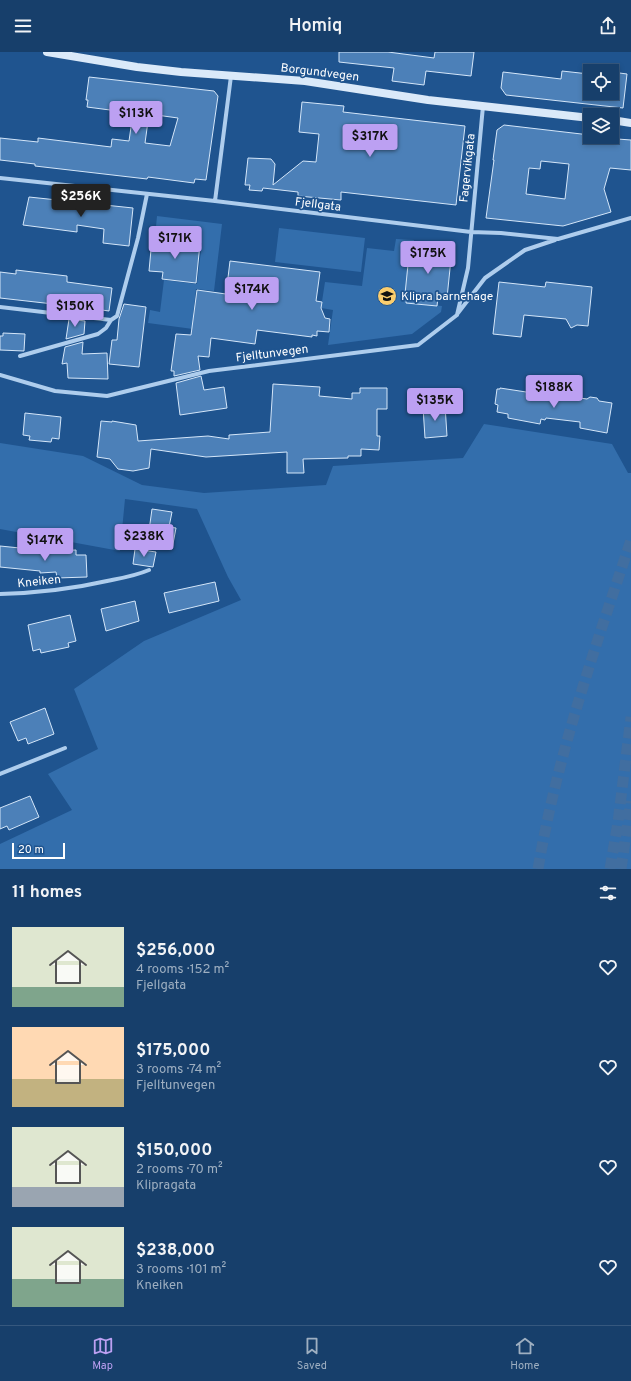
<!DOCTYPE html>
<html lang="en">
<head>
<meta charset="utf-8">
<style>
  :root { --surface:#173f6b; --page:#244a73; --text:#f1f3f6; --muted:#9eafc1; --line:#36587e; --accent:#bca0f2 }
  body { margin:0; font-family:Overpass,sans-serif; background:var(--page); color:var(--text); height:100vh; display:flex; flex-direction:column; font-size:15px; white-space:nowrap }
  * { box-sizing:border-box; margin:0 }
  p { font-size:13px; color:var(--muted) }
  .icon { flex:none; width:22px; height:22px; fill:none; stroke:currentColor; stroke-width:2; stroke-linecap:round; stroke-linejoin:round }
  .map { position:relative; height:817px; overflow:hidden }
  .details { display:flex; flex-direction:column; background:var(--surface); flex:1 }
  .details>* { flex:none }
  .tools { position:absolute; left:583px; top:12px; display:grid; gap:8px }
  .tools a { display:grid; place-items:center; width:36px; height:36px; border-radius:0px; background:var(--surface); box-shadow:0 2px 6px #0003,0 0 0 1px var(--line); font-size:20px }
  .scale { position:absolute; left:12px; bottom:10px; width:53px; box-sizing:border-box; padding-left:4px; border:2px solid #fff; border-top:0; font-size:11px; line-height:14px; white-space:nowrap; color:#fff; -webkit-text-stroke:3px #1f548f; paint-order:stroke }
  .price { position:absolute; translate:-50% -34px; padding:0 9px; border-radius:4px; background:var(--accent); color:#111; font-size:13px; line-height:26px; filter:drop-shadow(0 1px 2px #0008) }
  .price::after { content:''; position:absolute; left:50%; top:24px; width:12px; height:9px; margin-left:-6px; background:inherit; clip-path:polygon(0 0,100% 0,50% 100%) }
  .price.current { background:#222; color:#fff }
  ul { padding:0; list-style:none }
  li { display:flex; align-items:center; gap:12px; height:100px; padding:0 12px }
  li span { display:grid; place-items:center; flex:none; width:112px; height:80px; border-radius:0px; color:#555 }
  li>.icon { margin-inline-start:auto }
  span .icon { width:48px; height:48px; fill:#fffc; stroke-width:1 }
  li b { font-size:17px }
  h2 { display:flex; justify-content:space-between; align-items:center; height:48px; padding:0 12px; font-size:17px }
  header { display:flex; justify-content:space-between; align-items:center; height:52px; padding:0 12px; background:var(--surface); font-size:18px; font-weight:600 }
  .tab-bar { display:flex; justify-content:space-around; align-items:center; height:56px; border-top:1px solid var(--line); background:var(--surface); font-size:11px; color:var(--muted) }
  .tab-bar a { display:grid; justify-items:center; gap:2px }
  .tab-bar .current { color:var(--accent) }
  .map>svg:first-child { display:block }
  .green { fill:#336eac }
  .building { fill:#4c80b8; stroke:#d4e6f9; fill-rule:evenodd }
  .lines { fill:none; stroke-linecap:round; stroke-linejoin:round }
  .trunk-tunnel { stroke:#416ea0; stroke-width:11; stroke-dasharray:11 5.5; stroke-linecap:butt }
  .minor { stroke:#aecded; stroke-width:4 }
  .secondary { stroke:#dae9f9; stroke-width:8 }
  .labels { text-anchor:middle; stroke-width:3.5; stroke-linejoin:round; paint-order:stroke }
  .street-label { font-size:12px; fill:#fff; stroke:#1f548f }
  .poi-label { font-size:12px; fill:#fff; stroke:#1f548f; text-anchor:start }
</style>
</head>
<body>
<header><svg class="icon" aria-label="menu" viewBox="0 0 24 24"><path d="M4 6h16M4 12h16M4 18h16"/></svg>Homiq<svg class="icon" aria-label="share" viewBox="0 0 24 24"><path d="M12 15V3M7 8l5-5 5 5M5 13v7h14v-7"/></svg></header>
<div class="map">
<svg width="631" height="817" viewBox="0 0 631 817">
  <rect width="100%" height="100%" fill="#1f548f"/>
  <path class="green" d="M157,164L222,172L214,239L196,237L193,263L209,265L208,279L148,271L150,258L160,260L164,228L197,232L202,191L155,185Z
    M279,176L365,186L361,220L275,210Z
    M396,187L414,188L407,251L442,254L441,260L412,282L328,293L333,258L321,256L325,230L362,234L367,196L394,199Z
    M484,372L612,392L628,421H631V817H0V792L72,758L48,722L98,697L74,637L144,589L241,548L228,525L197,457L125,447L120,499L0,477V391L83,404L142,433L204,441L326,433L333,414L463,406Z"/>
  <path class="building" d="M339,0H388L434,6L435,0H474L471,24L426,19L424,33L392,29L394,16L339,10Z
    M562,19L589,22V19H591H590V41H612V20L627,22L623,56L506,43L501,36L503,20L561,27Z
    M89,25L214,39L218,44L206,128L195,127L194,131L148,125L147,127L35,114V112L0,108V86L38,90V86L111,95L112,87L129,89L133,61L87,55L88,48H86ZM149,62L178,66L170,94L145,91Z
    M302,50L344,54L343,60L465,74L456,153L341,140V148L298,144V140L263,136L262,139L249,138L250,133H245L248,106L271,107L275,112L273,133L303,109L316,110L319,82L299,80Z
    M504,73L590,83V85L631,88V118L610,116L604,137L611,160L563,174L486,166L494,108H493L497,78ZM541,109L569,112L565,147L526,142L529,116L540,117Z
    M29,145L133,156L129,194L103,191L104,177L77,173V180L23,173Z
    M152,187L200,192L196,231L162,227L163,220L149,219Z
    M410,193L452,197L447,246L438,245L437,254L406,251L407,242H405Z
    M230,209L320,220L316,249L322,250L321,256L325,266L330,267L329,280L317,279V284L312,283V285L257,278L255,292L211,286L209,305L198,304L200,318L174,324V319H171L176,282L191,283L197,238L226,242Z
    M16,218L67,224V230L112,236L109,259L87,256L86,262L70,260L71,254L0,246V220L16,222Z
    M499,230L545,235L546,230L592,235L588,274L577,273L571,276L566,267L524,263L521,285L493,282Z
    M124,252L146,255L139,315L109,312L112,288H117L119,267Z
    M69,267L85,269L84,282L66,287Z
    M3,281L25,282L24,299L0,298V284H3Z
    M83,290L82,302L107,301L108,327L68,326L67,311L62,312L65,295Z
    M201,324L204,338L224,335L227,356L180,363L176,331Z
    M273,332L320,335L319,344L352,347V341H360V336H387V357H377V384H380L379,398L361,397V404H348V406L303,407L304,421H287V400L206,405L151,397L149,416L133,419L118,417L110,407L97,405L101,369L112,370V369L136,373L138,389L208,384L229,387V383L270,380Z
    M500,336L572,347L573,345L587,347L590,345L597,346L599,349L612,351L607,381L580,376V370L546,366L545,368L541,367L540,372L508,366V362L497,360L498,353L495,352L497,337H500Z
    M445,353L447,384L425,386L423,355Z
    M25,361L61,365L59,387L52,386L51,390L29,388L30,384L23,383Z
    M152,457L172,460L169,475L176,476L172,497L147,493Z
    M0,494L20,496V500L76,498V503H86L87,525L57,526L56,520L40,521V519L0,515Z
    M135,497L156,500L153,515L133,512Z
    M215,530L219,549L169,561L164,541Z
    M135,549L139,569L106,579L101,557Z
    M70,563L76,589L68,591L69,595L41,601L40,597L33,599L28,573Z
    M45,656L54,682L28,692L26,686L18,689L10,670Z
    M30,744L39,765L9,778L7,774L0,777V756Z"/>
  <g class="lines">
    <path class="trunk-tunnel" d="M538,817C557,704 595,596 631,488
      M610,817L618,770L631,665
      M621,817L631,749"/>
    <path class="minor" d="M0,126L215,149L471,180L501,181L558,187L631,166
      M215,149L231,24
      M0,255L111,268L117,264L138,186L147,142
      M458,261L485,226L525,198L555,188
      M20,304L98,282L106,276L111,268
      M0,323L55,339L107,344L209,319L418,293L457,263L468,216L483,54
      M0,542C36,541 72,537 107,529C122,526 135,524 149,518
      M0,722L65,696"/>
    <path class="secondary" d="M47,0L137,15L181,20L305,29L428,48L590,66
      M612,68L631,71"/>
  </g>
  <defs>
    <symbol id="school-disc" viewBox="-11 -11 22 22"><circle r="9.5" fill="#facd6e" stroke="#1f548f"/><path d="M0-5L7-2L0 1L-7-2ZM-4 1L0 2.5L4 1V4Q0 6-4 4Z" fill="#111"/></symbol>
  </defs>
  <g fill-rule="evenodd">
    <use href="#school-disc" x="376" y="233" width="22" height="22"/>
  </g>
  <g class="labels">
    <g class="street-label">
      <text transform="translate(320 20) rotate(7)" y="4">Borgundvegen</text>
      <text transform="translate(467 116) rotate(-84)" y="4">Fagervikgata</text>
      <text transform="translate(318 152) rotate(7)" y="4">Fjellgata</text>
      <text transform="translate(272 301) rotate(-7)" y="4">Fjelltunvegen</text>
      <text transform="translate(39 529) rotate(-6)" y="4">Kneiken</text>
    </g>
    <g class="poi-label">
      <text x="401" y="248">Klipra barnehage</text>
    </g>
  </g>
</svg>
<div class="tools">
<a><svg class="icon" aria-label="locate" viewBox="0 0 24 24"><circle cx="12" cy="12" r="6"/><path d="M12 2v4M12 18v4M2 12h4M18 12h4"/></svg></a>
<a><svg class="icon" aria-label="layers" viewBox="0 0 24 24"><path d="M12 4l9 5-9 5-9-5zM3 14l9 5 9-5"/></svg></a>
</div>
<div class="scale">20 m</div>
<b class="price" style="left:136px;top:83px">$113K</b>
<b class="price" style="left:370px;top:106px">$317K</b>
<b class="price current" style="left:81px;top:166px">$256K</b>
<b class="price" style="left:175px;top:208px">$171K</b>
<b class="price" style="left:428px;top:223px">$175K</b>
<b class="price" style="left:252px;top:259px">$174K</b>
<b class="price" style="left:75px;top:276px">$150K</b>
<b class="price" style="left:554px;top:357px">$188K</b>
<b class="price" style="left:435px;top:370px">$135K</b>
<b class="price" style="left:144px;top:506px">$238K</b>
<b class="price" style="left:45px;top:510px">$147K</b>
</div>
<section class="details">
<h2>11 homes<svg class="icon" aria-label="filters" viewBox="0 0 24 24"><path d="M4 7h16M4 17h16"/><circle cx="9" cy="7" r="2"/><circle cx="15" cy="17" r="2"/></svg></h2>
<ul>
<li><span style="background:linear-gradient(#dfe7d0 75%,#7fa58c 0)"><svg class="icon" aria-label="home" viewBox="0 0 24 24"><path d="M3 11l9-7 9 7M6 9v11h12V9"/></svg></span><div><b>$256,000</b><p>4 rooms · 152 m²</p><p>Fjellgata</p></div><svg class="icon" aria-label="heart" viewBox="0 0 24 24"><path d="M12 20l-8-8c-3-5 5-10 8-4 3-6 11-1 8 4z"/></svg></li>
<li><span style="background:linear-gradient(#ffd9b3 65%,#c2b280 0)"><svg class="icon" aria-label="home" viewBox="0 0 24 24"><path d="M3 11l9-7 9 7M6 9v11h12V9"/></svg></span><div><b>$175,000</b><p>3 rooms · 74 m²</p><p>Fjelltunvegen</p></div><svg class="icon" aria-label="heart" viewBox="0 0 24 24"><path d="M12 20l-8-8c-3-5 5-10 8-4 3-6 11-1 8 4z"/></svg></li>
<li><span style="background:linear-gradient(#dfe7d0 75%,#9aa5b1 0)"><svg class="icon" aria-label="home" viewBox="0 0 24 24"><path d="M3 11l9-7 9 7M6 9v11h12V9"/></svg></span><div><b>$150,000</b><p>2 rooms · 70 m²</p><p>Klipragata</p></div><svg class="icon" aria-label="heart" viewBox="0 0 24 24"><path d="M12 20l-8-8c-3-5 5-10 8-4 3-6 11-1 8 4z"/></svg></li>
<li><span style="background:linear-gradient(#dfe7d0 65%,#7fa58c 0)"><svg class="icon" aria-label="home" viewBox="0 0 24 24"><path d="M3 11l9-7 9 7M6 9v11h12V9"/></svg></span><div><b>$238,000</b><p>3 rooms · 101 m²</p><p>Kneiken</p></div><svg class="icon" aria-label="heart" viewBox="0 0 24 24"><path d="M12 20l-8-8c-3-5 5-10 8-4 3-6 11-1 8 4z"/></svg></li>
</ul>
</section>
<nav class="tab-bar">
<a class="current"><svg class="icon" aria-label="map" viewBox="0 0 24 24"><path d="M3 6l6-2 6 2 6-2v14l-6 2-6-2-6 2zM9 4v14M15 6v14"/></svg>Map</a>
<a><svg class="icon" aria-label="saved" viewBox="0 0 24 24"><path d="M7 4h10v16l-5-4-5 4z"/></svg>Saved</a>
<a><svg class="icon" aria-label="home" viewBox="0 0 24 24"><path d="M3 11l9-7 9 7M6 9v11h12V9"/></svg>Home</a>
</nav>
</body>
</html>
